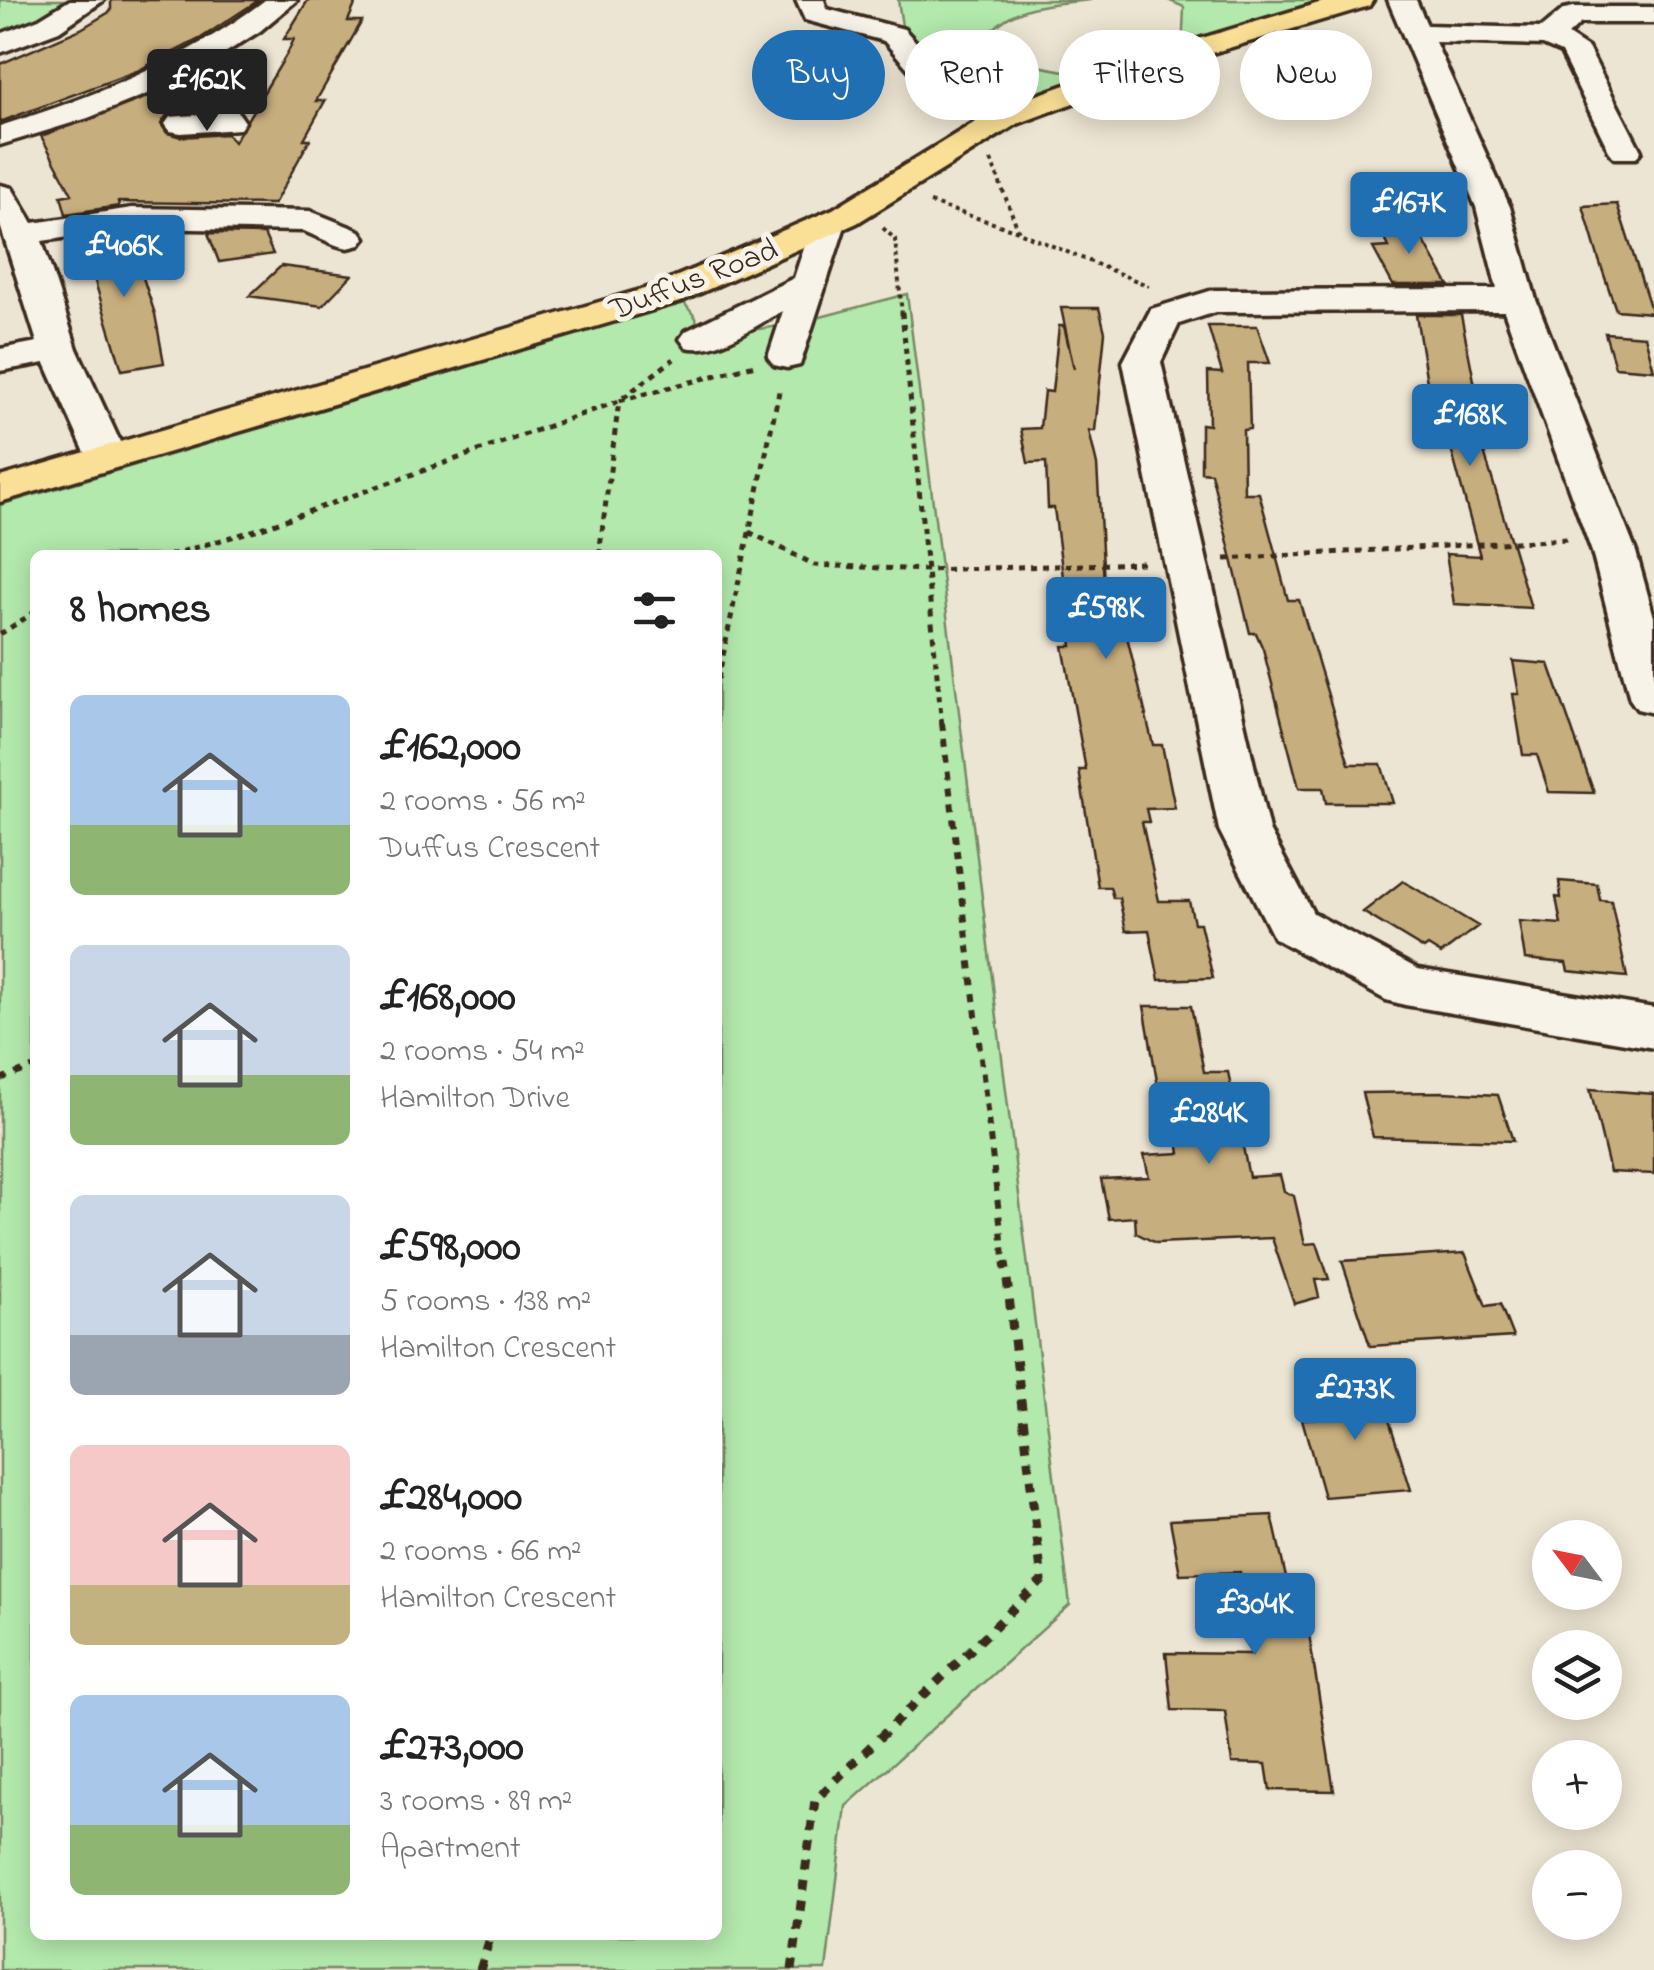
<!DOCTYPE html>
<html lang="en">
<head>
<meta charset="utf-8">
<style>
  :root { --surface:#fff; --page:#f6f6f6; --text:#222; --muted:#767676; --accent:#1f6fb2 }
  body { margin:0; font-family:"Indie Flower",sans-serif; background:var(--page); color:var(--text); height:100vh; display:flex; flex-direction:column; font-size:38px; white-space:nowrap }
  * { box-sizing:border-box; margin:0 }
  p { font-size:32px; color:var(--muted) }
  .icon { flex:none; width:55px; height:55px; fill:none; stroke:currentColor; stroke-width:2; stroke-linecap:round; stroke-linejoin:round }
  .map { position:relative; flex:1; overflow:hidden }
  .side { position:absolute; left:30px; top:550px; width:692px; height:1390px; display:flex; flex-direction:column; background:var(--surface); border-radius:15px; box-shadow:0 5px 25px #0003 }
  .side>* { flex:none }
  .banner { position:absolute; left:752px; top:30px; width:750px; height:90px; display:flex; gap:20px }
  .needle { width:65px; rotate:302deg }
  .tools { position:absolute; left:1532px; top:1520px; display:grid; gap:20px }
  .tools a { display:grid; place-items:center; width:90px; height:90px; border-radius:50%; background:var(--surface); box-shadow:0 5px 25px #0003; font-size:50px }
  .price { position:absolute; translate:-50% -85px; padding:0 22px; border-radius:10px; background:var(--accent); color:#fff; font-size:32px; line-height:65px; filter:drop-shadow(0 2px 5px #0008) }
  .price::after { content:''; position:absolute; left:50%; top:60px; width:30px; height:22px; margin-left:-15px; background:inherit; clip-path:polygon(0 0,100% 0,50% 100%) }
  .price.on { background:#222; color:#fff }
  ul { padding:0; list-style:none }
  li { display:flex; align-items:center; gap:30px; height:250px; padding:0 40px }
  li span { display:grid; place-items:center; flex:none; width:280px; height:200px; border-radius:15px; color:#555 }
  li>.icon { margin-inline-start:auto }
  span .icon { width:120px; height:120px; fill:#fffc; stroke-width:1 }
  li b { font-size:42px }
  h2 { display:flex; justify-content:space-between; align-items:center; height:120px; padding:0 40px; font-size:42px }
  .chip { padding:0 35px; border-radius:45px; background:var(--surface); box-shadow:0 5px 25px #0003; font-size:35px; line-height:90px }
  .chip.on { background:var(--accent); color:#fff }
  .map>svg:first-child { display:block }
  .green { fill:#b3e9ac; stroke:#778a65; stroke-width:2.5; fill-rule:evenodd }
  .building { fill:#c7ae7e; stroke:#3b2a1e; stroke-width:2.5 }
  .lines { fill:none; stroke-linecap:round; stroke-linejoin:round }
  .minor-casing { stroke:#3b2a1e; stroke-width:7 }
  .major-casing { stroke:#3b2a1e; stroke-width:7 }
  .path-far3 { stroke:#3b2a1e; stroke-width:4; stroke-dasharray:4 4; stroke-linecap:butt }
  .path-far2 { stroke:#3b2a1e; stroke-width:5; stroke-dasharray:6 6; stroke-linecap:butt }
  .path-far1 { stroke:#3b2a1e; stroke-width:6; stroke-dasharray:8 8; stroke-linecap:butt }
  .path { stroke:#3b2a1e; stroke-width:9; stroke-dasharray:10 10; stroke-linecap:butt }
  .minor { fill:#f7f3e8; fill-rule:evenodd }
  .major { fill:#fadf96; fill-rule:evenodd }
  .labels { text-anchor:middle; stroke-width:10; stroke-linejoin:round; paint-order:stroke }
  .far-street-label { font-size:32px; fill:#3b2a1e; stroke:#f7f3e8 }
</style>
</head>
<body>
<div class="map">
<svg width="1654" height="1970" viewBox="0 0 1654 1970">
  <rect width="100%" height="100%" fill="#ede5d3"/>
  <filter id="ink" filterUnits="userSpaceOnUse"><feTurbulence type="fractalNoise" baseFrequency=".01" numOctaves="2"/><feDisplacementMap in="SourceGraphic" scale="20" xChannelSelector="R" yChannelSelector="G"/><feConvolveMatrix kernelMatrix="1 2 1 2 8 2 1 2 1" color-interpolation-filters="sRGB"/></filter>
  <g filter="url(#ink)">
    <path class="green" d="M0,0H74L0,38Z
      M898,0H1091C1048,5 1009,3 983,42C1027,71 1043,64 1089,77L1029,96L964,77L940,46L904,39Z
      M1168,0H1359L1182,53L1184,7Z
      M907,294L1070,1605L846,1806L826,1970H0V505L464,368L681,299L696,318L700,338L798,323ZM35,555H718V1935H35Z"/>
    <path class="building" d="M111,0H259L201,38L137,71L0,122V64L81,29L111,11Z
      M308,0H357L348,21H362L316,101H325L304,139H310L274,204L118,202L119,206L66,214L61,196L72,194L41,136L169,89L194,98L202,111L167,115L161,124L167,133L181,137L227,134L234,142L288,52L294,39H284Z
      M1402,202L1448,284L1449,285H1393L1373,248L1389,247L1382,233L1403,232Z
      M1617,204L1652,313L1616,310L1599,260L1583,206Z
      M128,232L155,314L164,363L122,370L85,249L75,246L74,240Z
      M208,233L264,234L273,254L219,262Z
      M281,266L352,275L322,306L249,296Z
      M1061,308H1099L1105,332L1095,431H1089L1097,465L1104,583L1114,582L1153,745H1162L1175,808L1146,809L1149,822H1142L1159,901H1189L1194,923H1200L1213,978L1159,980L1149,930L1126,931L1119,898H1113L1110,887H1098L1079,770H1086L1063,646H1072L1054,508H1048L1046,462L1028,463L1021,429L1040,428L1044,391L1052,392L1059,326H1064L1074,369Z
      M1416,315H1461L1481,416L1487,417L1494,452H1484L1531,608L1454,604L1446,554L1480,556L1451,449H1448L1441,414L1432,413Z
      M1208,326H1257L1270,363H1248L1250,429L1243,430L1244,493H1259L1288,600H1299L1349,764H1381L1393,803H1326L1323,788H1299L1263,649L1256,633H1250L1211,473L1201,472V424L1209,425L1208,372L1222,373Z
      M1605,333L1645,336L1654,370L1615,367Z
      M1513,661L1549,664L1594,793L1549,792L1537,755H1523L1513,694H1519Z
      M1403,881L1478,926L1441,954L1428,946L1424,949L1363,912Z
      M1559,881L1597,884L1600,900L1611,901L1627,977L1568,971L1566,963L1525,959L1519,921L1561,924L1556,897L1561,898Z
      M1144,1006H1191L1204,1072H1228L1249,1177L1280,1175L1284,1191L1294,1196L1305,1244L1317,1243L1329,1279L1315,1280L1319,1297L1294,1304L1272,1238L1156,1243L1136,1233L1135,1217L1109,1219L1101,1179L1149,1177L1144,1155L1180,1153L1168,1087H1158Z
      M1590,1089L1654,1094V1174L1610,1172Z
      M1444,1092L1498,1095L1513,1141L1373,1137L1362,1093Z
      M1465,1253L1486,1306L1500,1304L1513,1337L1370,1346L1342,1261Z
      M1378,1385L1411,1490L1324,1497L1302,1419L1321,1418L1313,1389Z
      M1272,1515L1297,1627L1308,1628L1334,1791L1270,1790L1266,1764L1232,1763L1225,1711L1172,1710L1166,1653L1251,1654L1240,1572L1180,1574L1170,1520Z"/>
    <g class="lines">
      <defs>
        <path id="minor" d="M70,0H104L59,31L0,53V34L39,19Z
          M265,0H297L260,31L193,73L218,83L245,122L240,129L181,133L170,131L165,124L170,117L208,114L196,95L169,85L88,118L0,145V126C96,96 185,61 265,0Z
          M796,0H824L827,9L904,29L941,69L1017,110L1022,117L1017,124H995L919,81L884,41L805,20Z
          M1388,0H1416L1427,25L1541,28L1564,9L1574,7H1654V23H1581L1568,35L1588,48L1641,151L1636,158H1614L1609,151L1561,53L1543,45L1435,42L1510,207L1536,300L1636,552L1654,617V713L1637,709L1630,699L1592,552L1504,311L1216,312L1179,324L1161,362L1269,830L1313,913L1418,969L1654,1008V1048L1405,1005L1386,1000L1274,938L1219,830L1123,362L1151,309L1213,290L1497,289L1476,207Z
          M0,185L12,188L33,223L132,208L310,211L360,231L365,238L360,245L348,248L336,245L304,231L132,228L42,241L77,349L127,457L121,466L107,469L93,466L87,457L45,363L0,371V349L37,342L0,225Z
          M828,216L840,219L845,226L800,365L787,368L774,365L768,357L783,311C755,325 717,355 686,347L680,339L686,331L794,278L811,226L816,219Z"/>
        <path id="major" d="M1329,0H1373L1369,6L1192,59L1017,124L857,223L680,302L0,502V477L654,286L833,209L995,110L1172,47Z"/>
      </defs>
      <use href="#minor" class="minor-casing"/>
      <use href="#major" class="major-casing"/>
      <path class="path-far3" d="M991,160L1019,232L1149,286
        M930,203L1018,231
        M883,228L895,239L902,315"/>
      <path class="path-far2" d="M902,312L942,726
        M749,532L815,565L926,570L1143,563
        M170,555L259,529L619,401L674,359
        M599,555L619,401L755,365
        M1225,559L1567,539
        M0,634L35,612
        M718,679L780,387"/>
      <path class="path-far1" d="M942,723L1005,1265
        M0,1079L35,1067"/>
      <path class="path" d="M480,1970L491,1935
        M792,1970L815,1800L1042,1581L1005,1262"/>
      <use href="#minor" class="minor"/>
      <use href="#major" class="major"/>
    </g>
  </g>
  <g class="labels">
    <g class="far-street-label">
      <text transform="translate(693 278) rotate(-21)" y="11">Duffus Road</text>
    </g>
  </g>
</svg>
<div class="tools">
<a><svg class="needle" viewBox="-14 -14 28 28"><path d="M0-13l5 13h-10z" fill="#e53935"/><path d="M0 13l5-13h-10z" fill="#767676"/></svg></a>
<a><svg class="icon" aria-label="layers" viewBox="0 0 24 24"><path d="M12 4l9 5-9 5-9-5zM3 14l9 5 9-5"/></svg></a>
<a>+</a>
<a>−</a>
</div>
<b class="price on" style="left:207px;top:134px">£162K</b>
<b class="price" style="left:1409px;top:257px">£167K</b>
<b class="price" style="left:124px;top:300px">£406K</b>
<b class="price" style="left:1470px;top:469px">£168K</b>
<b class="price" style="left:1106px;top:662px">£598K</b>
<b class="price" style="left:1209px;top:1167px">£284K</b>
<b class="price" style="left:1355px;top:1443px">£273K</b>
<b class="price" style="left:1255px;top:1658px">£304K</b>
<div class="banner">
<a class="chip on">Buy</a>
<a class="chip">Rent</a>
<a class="chip">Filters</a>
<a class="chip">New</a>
</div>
<section class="side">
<h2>8 homes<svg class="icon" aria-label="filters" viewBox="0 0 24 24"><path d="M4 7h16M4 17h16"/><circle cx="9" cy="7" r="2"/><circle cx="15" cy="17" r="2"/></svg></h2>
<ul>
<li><span style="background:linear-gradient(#a9c7e8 65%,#8fb573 0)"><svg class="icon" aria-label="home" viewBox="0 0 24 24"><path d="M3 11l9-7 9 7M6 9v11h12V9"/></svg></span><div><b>£162,000</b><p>2 rooms · 56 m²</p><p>Duffus Crescent</p></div></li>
<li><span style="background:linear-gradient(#c9d6e8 65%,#8fb573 0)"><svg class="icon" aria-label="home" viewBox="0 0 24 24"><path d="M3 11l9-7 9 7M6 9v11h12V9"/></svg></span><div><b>£168,000</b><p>2 rooms · 54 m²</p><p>Hamilton Drive</p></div></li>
<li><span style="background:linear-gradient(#c9d6e8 70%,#9aa5b1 0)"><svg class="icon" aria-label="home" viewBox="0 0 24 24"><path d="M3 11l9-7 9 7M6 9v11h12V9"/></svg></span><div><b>£598,000</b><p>5 rooms · 138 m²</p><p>Hamilton Crescent</p></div></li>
<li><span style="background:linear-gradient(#f6c9c9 70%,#c2b280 0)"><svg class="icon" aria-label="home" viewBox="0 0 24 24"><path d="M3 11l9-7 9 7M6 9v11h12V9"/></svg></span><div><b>£284,000</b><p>2 rooms · 66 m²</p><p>Hamilton Crescent</p></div></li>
<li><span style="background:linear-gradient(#a9c7e8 65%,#8fb573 0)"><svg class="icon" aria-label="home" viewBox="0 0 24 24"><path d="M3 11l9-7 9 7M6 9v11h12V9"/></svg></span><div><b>£273,000</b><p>3 rooms · 89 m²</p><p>Apartment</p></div></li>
</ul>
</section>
</div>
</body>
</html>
